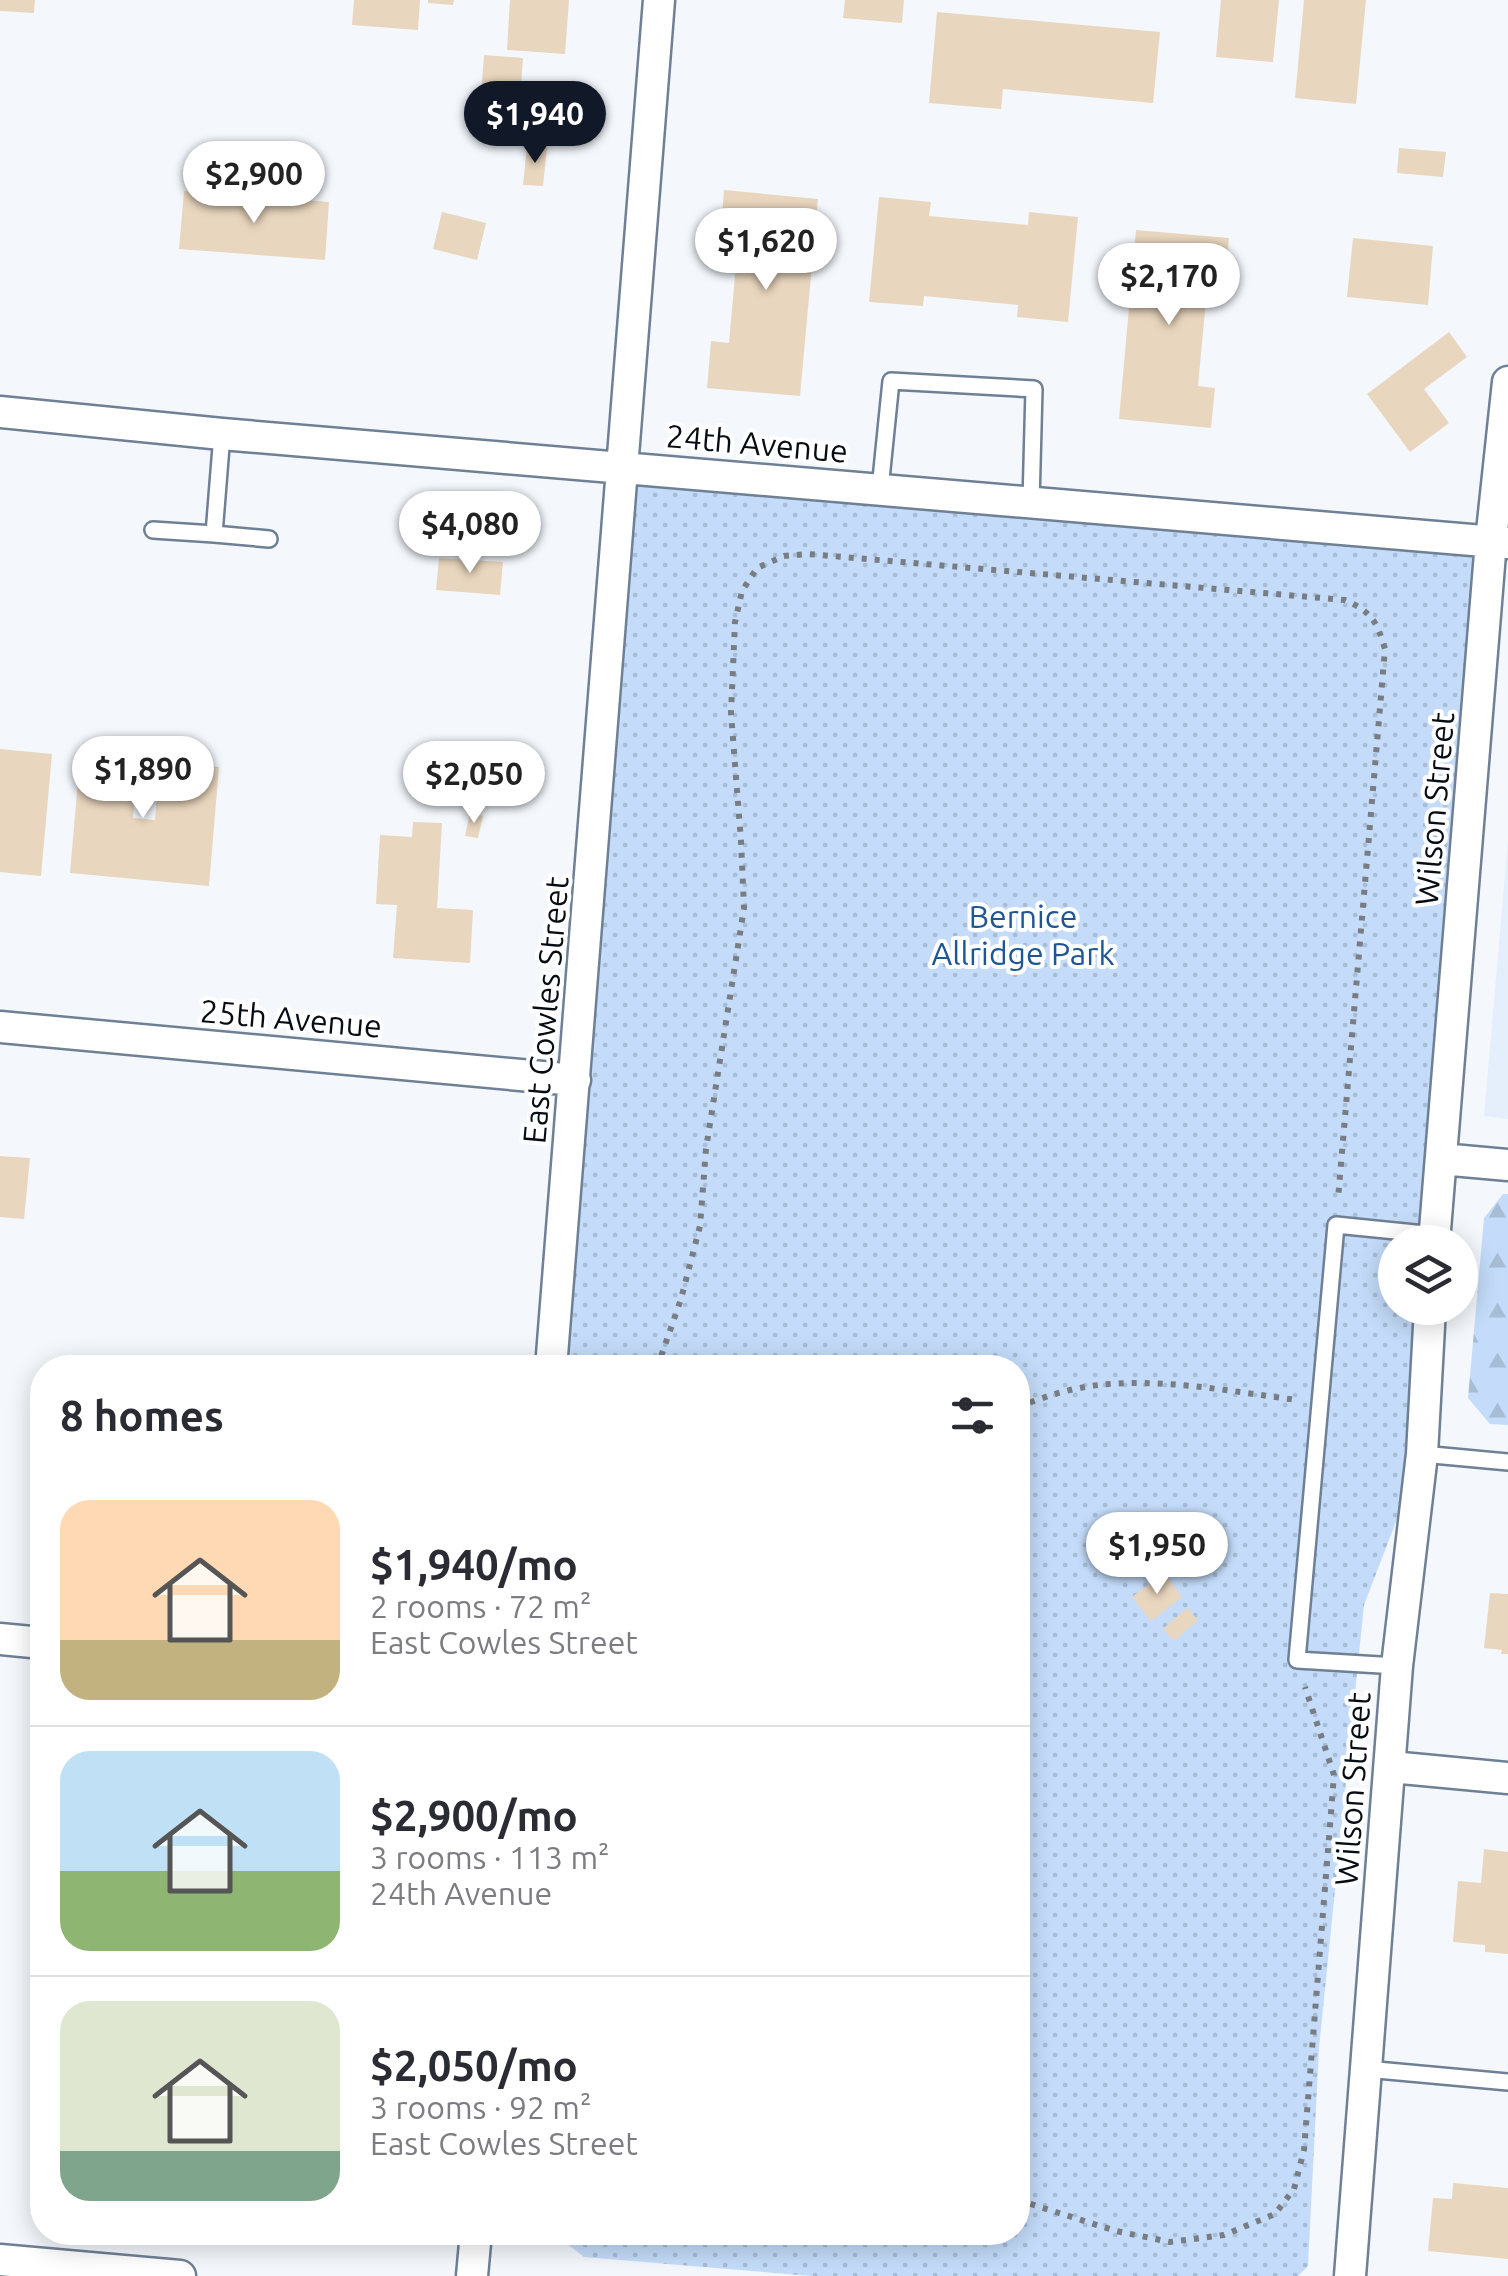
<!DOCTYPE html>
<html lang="en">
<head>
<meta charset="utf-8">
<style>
  :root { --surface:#fff; --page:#f7f7f7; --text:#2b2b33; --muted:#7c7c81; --line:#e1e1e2; --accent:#111827 }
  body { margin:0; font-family:Ubuntu,sans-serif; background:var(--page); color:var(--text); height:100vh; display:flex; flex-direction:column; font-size:38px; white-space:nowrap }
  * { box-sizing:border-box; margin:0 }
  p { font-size:32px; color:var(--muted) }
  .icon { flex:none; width:55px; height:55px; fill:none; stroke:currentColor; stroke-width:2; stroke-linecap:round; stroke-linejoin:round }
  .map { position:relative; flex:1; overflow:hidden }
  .details { position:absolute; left:30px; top:1355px; width:1000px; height:890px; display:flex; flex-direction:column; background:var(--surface); border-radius:40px; box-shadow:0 5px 25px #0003 }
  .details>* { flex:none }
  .buttons { position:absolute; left:1378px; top:1225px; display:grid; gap:20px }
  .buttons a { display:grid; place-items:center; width:100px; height:100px; border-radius:50%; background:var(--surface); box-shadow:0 5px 25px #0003; font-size:50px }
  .price { position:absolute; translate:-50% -85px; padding:0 22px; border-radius:35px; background:#fff; color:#222; font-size:32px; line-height:65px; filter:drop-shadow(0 2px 5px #0008) }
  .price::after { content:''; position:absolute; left:50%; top:60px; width:30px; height:22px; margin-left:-15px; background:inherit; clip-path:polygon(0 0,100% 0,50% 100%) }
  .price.on { background:var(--accent); color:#fff }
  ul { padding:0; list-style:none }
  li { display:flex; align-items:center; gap:30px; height:250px; padding:0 30px }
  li+li { border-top:2px solid var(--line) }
  li span { display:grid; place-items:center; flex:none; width:280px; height:200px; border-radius:30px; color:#555 }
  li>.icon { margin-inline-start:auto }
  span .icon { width:120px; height:120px; fill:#fffc; stroke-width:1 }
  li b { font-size:42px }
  h2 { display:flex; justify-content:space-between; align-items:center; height:120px; padding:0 30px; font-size:42px }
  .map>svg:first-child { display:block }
  .built { fill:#e5effb }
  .forest { fill:url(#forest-firs) }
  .park { fill:url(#park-dots) }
  .building { fill:#e9d6be }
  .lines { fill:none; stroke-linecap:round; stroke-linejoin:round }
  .lane-casing { stroke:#6f8095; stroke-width:20 }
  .street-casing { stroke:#6f8095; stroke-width:35 }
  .path { stroke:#787d83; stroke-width:6; stroke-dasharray:5 8; stroke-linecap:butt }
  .lane { stroke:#fff; stroke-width:15 }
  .street { stroke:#fff; stroke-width:30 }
  .labels { text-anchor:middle; stroke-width:8; stroke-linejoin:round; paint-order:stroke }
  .street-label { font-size:32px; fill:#060c13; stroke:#fff }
  .park-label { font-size:32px; fill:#1e5695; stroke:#fff }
</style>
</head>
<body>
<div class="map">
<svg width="1508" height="2276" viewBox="0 0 1508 2276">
  <defs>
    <pattern id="forest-firs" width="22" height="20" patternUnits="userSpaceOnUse" patternTransform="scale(2.5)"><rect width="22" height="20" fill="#c4dcfa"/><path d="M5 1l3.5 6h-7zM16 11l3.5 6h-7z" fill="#a7bcd5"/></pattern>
    <pattern id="park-dots" width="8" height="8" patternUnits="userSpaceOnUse" patternTransform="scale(2.5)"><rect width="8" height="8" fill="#c4dcfa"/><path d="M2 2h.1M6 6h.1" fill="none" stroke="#a7bcd5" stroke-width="1.8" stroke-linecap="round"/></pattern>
  </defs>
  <rect width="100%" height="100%" fill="#f4f8fd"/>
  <path class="built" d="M1508,839V1119L1484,1116Z"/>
  <path class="forest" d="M1503,1194H1508V1425L1490,1424L1468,1398L1484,1218Z"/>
  <path class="park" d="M624,467L1491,541L1434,1242H1395V1308H1430L1422,1454L1364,1605L1319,2048L1308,2266L1298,2276H811L584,2257L553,2233L1018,2232V1368H551Z"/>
  <path class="building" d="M0,0H35L34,13L0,11Z
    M354,0H420L418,30L352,25Z
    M428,0H454L453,5L428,3Z
    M510,0H569L565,54L507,50Z
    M845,0H904L902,23L843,18Z
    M1221,0H1279L1273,62L1216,57Z
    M1304,0H1366L1356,104L1295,98Z
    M937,12L1160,32L1153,103L1003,89L1001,109L929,103Z
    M484,55L523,58L520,98L481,94Z
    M527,146L547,147L543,186L523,185Z
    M1399,148L1446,152L1443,177L1397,173Z
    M724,190L818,199L800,396L707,388L711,341L729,343L738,242L720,240Z
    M184,191L329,202L325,260L179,249Z
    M879,197L931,202L929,216L1028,225L1029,212L1078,217L1068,322L1017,317L1018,305L924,296L923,306L869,302Z
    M442,212L486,223L477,260L433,249Z
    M1136,230L1229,238L1225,281L1208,279L1198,386L1215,388L1211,428L1119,419Z
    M1353,238L1433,246L1428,305L1347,297Z
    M1449,332L1467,357L1424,389L1449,423L1410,452L1367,394Z
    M439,558L503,562L500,595L436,590Z
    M81,746L138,751L133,818L155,820L160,762L219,767L209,886L70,873Z
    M0,749L52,754L41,876L0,872Z
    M470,813L483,816L478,838L465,836Z
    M413,822L442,823L437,908L473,910L470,963L393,958L397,905L376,904L380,835L412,837Z
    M0,1156L30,1158L24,1219L0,1217Z
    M1164,1573L1182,1597L1151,1621L1132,1597Z
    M1490,1593L1508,1594V1654H1501L1502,1650L1484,1648Z
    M1187,1608L1198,1620L1174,1641L1163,1629Z
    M1484,1849L1508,1852V1954L1485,1952V1945L1453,1942L1458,1881L1481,1883Z
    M1453,2183L1508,2188V2259L1428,2251L1433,2198L1452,2199Z"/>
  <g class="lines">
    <defs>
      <path id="lane" d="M222,434L214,534L269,539
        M880,489L891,381L1034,389L1031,502
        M153,530L214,534
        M1422,1454L1508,1462
        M1397,1666L1297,1660L1336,1225L1435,1235
        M1366,2069L1508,2082"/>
      <path id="street" d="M0,412L222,434L1508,543
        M0,1027L575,1080
        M1441,1159L1508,1165
        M1434,1242L1491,541L1508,382
        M551,1368L659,0
        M0,1639L42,1643
        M1391,1767L1508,1778
        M0,2260L180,2276
        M472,2276L476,2232
        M1350,2276L1397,1666L1422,1454L1430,1308"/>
    </defs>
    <use href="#lane" class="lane-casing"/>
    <use href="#street" class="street-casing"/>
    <path class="path" d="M657,1368L681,1299L700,1226L706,1149L744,908L741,841L731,713L735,622L742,591L757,568L784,556L808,554L1345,600C1372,612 1377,622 1385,649L1338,1199
      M1018,1407C1034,1401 1052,1394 1070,1390C1141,1373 1226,1391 1297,1400
      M1018,2200L1116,2231L1170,2242L1224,2235L1275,2214L1294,2189L1304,2150L1334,1775L1305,1687"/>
    <use href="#lane" class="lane"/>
    <use href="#street" class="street"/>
  </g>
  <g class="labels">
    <g class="street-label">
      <text transform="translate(757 444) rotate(5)" y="11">24th Avenue</text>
      <text transform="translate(1435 809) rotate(-85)" y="11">Wilson Street</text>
      <text transform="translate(546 1010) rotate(-85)" y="11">East Cowles Street</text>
      <text transform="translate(291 1019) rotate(5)" y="11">25th Avenue</text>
      <text transform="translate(1353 1789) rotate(-86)" y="11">Wilson Street</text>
    </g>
    <g class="park-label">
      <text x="1023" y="928">Bernice<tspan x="1023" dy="37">Allridge Park</tspan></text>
    </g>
  </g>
</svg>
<div class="buttons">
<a><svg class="icon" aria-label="layers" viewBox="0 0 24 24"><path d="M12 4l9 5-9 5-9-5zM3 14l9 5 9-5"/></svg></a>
</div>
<b class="price on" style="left:535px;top:166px">$1,940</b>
<b class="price" style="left:254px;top:226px">$2,900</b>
<b class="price" style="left:766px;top:293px">$1,620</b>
<b class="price" style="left:1169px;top:328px">$2,170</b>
<b class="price" style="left:470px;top:576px">$4,080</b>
<b class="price" style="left:143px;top:821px">$1,890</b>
<b class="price" style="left:474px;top:826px">$2,050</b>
<b class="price" style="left:1157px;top:1597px">$1,950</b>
<section class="details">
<h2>8 homes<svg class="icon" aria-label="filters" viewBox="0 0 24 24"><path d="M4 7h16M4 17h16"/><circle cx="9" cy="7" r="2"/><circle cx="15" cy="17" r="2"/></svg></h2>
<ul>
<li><span style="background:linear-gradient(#ffd9b3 70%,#c2b280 0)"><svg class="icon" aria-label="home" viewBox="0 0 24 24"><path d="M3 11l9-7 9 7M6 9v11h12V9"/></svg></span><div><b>$1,940/mo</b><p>2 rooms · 72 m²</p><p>East Cowles Street</p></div></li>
<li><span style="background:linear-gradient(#bfe0f5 60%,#8fb573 0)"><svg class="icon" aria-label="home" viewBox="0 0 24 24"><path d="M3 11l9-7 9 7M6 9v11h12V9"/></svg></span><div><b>$2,900/mo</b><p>3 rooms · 113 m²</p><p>24th Avenue</p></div></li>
<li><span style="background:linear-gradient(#dfe7d0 75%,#7fa58c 0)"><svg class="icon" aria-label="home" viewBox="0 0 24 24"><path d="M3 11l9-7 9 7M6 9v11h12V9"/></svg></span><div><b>$2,050/mo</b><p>3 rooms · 92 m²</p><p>East Cowles Street</p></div></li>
</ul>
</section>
</div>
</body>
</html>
